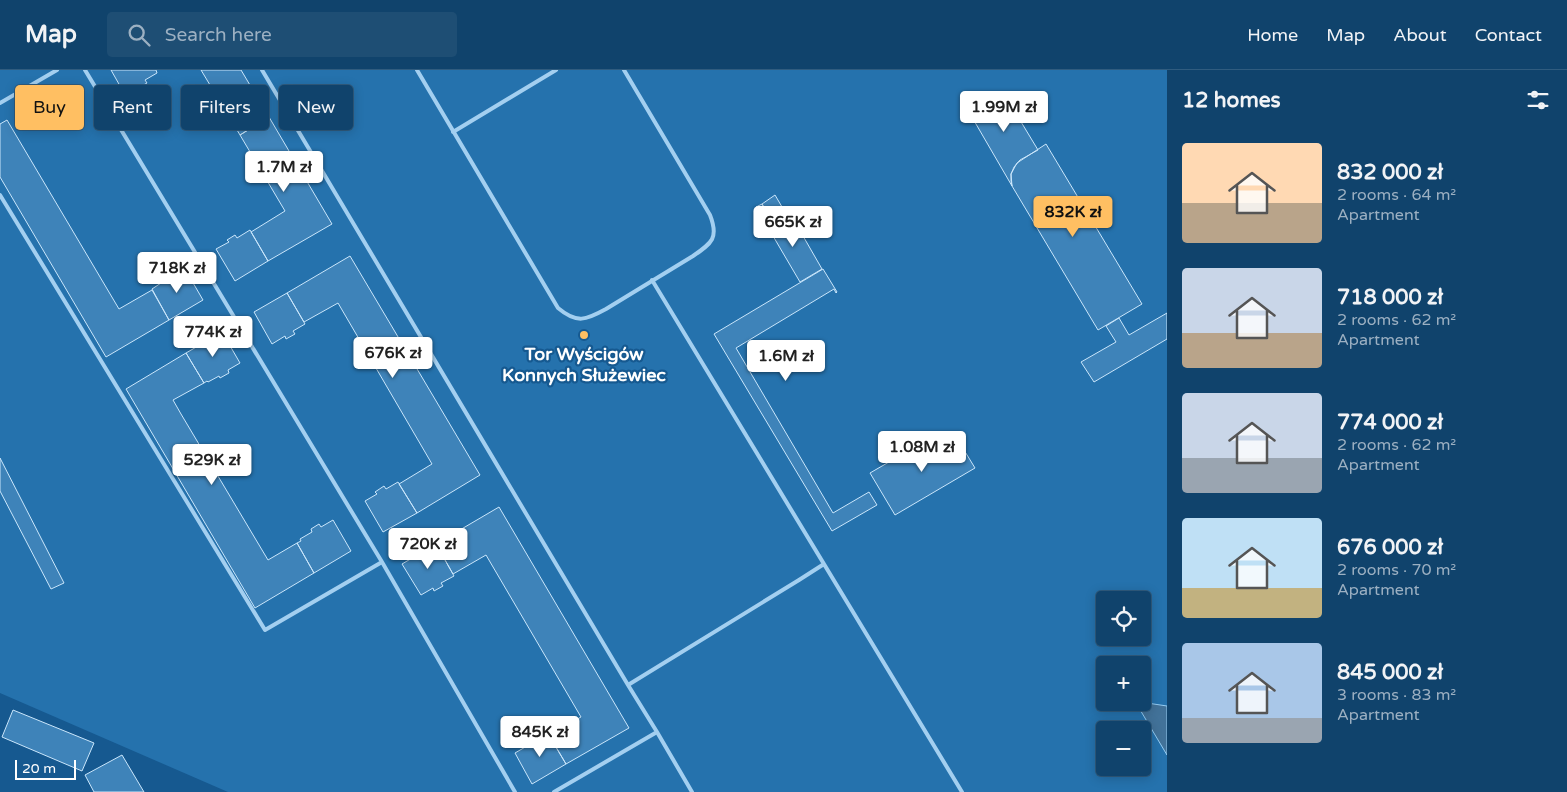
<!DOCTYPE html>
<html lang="en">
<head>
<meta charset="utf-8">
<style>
  :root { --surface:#10436c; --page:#1e4e74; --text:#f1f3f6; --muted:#9cb0c2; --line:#305c7f; --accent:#ffbf62 }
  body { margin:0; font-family:"Varela Round",sans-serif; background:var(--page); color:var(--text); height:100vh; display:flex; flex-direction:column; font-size:19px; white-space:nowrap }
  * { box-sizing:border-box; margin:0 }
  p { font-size:16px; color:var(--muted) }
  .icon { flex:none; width:28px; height:28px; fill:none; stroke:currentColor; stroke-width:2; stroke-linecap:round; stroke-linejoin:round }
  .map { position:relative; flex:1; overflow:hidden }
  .side { display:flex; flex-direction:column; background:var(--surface); width:400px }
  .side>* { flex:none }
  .hud { position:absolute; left:15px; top:15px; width:475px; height:45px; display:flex; gap:10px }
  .fabs { position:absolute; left:1096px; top:521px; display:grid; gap:10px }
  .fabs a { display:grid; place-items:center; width:55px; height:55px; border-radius:5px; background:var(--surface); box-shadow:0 2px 12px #0003,0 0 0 1px var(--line); font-size:25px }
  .scale { position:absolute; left:15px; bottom:12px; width:61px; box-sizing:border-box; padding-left:5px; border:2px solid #fff; border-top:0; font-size:14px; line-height:18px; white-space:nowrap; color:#fff; -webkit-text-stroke:4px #165990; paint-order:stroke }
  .price { position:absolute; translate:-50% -42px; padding:0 11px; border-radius:5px; background:#fff; color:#222; font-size:16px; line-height:32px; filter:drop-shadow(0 1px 2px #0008) }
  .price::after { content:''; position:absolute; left:50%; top:30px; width:15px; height:11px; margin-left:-8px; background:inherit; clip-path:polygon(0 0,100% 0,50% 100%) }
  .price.current { background:var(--accent); color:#111 }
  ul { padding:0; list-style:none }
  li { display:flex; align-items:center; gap:15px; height:125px; padding:0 15px }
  li span { display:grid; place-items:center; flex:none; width:140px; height:100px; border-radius:5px; color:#555 }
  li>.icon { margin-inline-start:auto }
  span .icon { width:60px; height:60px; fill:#fffc; stroke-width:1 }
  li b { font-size:21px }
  h2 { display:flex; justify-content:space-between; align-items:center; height:60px; padding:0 15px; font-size:21px }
  .tag { padding:0 18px; border-radius:5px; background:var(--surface); box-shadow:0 2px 12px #0003,0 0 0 1px var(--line); font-size:18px; line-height:45px }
  .tag.current { background:var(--accent); color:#111 }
  header { display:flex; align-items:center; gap:30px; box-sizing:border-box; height:70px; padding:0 25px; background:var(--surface); border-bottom:1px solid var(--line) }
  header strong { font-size:24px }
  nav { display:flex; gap:28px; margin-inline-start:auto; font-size:18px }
  .search { width:350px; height:45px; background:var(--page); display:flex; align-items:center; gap:12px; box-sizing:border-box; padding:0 18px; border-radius:5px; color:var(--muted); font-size:19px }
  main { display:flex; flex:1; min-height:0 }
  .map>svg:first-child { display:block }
  .green { fill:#2572ad; fill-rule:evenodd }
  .water { fill:#427299; stroke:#95ccf3 }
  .building { fill:#3e83b9; stroke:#cae6fb }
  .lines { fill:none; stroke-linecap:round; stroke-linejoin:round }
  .lane { stroke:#a3cff0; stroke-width:4 }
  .poi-dot { fill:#ffbf62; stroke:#165990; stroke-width:2 }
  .labels { text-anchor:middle; stroke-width:4.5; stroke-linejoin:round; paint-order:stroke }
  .poi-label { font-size:18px; font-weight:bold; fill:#fff; stroke:#165990 }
</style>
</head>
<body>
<header>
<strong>Map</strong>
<div class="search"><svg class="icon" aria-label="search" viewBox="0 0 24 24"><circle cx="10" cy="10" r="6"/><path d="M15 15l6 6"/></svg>Search here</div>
<nav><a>Home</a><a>Map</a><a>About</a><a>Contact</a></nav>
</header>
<main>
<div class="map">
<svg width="1167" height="722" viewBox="0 0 1167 722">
  <rect width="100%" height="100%" fill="#165990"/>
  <path class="green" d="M0,0H1167V722H228L0,623ZM1105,530H1142V568H1105ZM1105,595H1142V632H1105ZM1105,660H1142V698H1105Z"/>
  <path class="water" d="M1147,633L1167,636V685L1139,638Z"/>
  <path class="building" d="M111,0H156L157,3L145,10L147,13L138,18L136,16L124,23Z
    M201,0H241L269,47L240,65Z
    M1003,22L1038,80L1020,90L1014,97L1011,104L1012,116L969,42Z
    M269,47L332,154L268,191L251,162L285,141L240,65Z
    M7,50L119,239L152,220L169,250L106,287L0,107V54Z
    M1046,74L1142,234L1098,260L1012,116L1011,111V104L1017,93Z
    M775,125L785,142L788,140L795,152L783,160L775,157L762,134Z
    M762,134L777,159H786L795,152L822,199L800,212L756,137Z
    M250,160L268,191L235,211L216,179L229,172L227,170L235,165L237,168Z
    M350,186L480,405L417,443L399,414L432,394L338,233L304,252L287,223Z
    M185,199L203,230L169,250L152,219L161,213L159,210L171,204L172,206Z
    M823,199L837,222L836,223L834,219L736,278L833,443L869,422L877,435L832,461L714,264Z
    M287,223L305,254L293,261L295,264L286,269L285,266L272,274L254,242Z
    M1167,243V269L1094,312L1081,292L1116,272L1106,256L1119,248L1129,265Z
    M222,262L240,293L228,300L229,303L220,308L219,306L208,312L207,311L204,313L186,283Z
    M186,283L204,313L173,330L181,344L268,490L297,473L314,503L255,538L126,319Z
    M953,362L975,398L895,445L870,403L901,385L905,391Z
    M0,388L64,513L51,519L0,421Z
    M398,412L417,443L383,462L365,431L377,424L375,422L384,416L386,419Z
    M499,437L629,658L566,694L549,665L581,647L486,485L453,504L436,474Z
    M333,450L351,481L314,503L297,473L301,471L300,469L312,462L311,459L319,454L321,457Z
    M436,474L454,506L441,513L443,516L434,521L433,518L421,525L402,494Z
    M13,640L94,673L82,701L2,667Z
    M548,664L566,694L532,714L515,683L527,676L525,673L534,668L536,671Z
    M122,685L144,722H94L85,705Z"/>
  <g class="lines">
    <path class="lane" d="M85,0L382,492L515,722
      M262,0L628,615L657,662L554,722
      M417,0L558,238C577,254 586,250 606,239L693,186C712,173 719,168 710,145L624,0
      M0,33L57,0
      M453,62L556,0
      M0,125L265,560L382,492
      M652,210L962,722
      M628,615L799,510L824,494
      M657,662L692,722"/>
  </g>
  <circle class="poi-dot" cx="584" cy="265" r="5"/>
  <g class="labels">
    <g class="poi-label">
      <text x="584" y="290">Tor Wyścigów<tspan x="584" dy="21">Konnych Służewiec</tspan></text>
    </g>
  </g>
</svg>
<div class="fabs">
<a><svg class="icon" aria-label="locate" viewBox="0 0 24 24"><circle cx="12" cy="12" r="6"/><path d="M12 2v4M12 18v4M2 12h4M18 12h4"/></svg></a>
<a>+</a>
<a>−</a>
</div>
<div class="scale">20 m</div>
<b class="price" style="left:1004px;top:63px">1.99M zł</b>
<b class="price" style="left:284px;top:123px">1.7M zł</b>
<b class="price current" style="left:1073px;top:168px">832K zł</b>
<b class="price" style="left:793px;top:178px">665K zł</b>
<b class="price" style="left:177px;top:224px">718K zł</b>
<b class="price" style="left:213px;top:288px">774K zł</b>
<b class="price" style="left:393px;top:309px">676K zł</b>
<b class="price" style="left:786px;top:312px">1.6M zł</b>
<b class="price" style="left:922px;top:403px">1.08M zł</b>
<b class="price" style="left:212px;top:416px">529K zł</b>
<b class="price" style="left:428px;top:500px">720K zł</b>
<b class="price" style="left:540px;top:688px">845K zł</b>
<div class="hud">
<a class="tag current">Buy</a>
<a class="tag">Rent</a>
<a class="tag">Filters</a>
<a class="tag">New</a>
</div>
</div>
<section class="side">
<h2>12 homes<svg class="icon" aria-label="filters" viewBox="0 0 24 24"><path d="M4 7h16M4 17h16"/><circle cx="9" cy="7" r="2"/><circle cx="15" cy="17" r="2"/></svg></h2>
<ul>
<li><span style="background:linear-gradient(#ffd9b3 60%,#b9a48a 0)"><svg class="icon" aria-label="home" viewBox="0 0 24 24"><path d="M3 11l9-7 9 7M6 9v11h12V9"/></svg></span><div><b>832 000 zł</b><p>2 rooms · 64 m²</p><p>Apartment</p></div></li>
<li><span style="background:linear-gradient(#c9d6e8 65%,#b9a48a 0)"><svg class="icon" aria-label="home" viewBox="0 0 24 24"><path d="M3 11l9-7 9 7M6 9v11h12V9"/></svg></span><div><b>718 000 zł</b><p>2 rooms · 62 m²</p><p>Apartment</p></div></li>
<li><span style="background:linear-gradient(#c9d6e8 65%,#9aa5b1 0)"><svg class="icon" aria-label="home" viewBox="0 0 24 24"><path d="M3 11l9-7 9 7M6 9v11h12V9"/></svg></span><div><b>774 000 zł</b><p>2 rooms · 62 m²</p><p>Apartment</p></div></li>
<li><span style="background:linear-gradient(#bfe0f5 70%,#c2b280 0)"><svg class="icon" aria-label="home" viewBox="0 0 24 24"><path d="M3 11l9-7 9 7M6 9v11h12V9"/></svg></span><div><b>676 000 zł</b><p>2 rooms · 70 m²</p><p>Apartment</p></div></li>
<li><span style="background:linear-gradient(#a9c7e8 75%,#9aa5b1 0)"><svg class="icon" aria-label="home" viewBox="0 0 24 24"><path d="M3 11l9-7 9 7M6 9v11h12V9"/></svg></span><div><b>845 000 zł</b><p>3 rooms · 83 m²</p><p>Apartment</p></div></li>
</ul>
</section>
</main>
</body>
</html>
